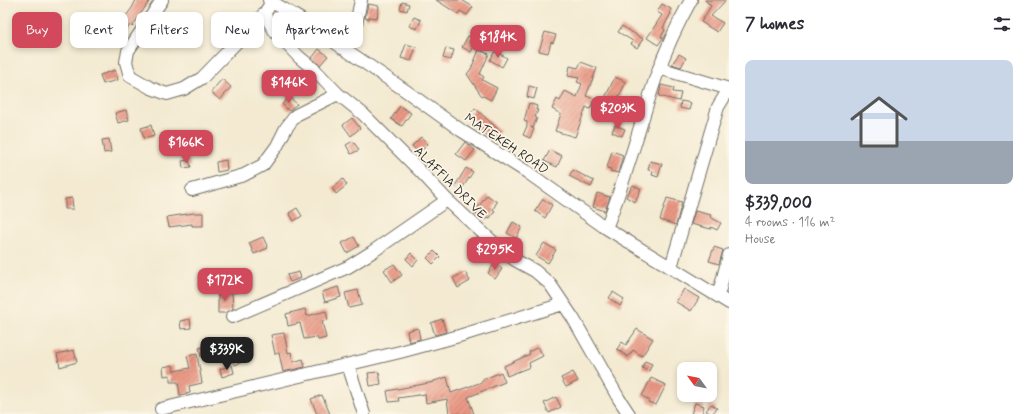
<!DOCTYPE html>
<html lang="en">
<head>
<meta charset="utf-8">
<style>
  :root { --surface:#fff; --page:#f7f7f7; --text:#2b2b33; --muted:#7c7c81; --line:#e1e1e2; --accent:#d1495b }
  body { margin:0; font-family:Mynerve,sans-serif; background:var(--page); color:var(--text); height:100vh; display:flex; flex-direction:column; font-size:15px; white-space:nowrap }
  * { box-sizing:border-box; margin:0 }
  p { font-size:13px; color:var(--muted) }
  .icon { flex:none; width:22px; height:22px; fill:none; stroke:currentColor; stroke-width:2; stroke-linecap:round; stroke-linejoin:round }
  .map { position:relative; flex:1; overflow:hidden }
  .side { display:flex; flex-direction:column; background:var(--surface); width:300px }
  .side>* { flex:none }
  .banner { position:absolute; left:12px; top:12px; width:380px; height:36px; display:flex; gap:8px }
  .needle { width:26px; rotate:303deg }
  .tools { position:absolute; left:677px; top:362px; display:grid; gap:8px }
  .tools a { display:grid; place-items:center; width:40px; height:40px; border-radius:8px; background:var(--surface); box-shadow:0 2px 6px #0003; font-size:20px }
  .price { position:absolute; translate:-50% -34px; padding:0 9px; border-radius:8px; background:var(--accent); color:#fff; font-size:13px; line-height:26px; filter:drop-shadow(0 1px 2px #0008) }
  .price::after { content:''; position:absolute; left:50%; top:24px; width:12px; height:9px; margin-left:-6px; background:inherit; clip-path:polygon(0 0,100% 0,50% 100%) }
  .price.on { background:#222; color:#fff }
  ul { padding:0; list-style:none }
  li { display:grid; align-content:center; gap:8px; height:212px; padding:0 16px }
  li+li { border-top:1px solid var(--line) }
  li span { display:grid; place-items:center; height:124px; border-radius:8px; color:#555 }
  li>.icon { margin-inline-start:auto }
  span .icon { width:72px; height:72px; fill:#fffc; stroke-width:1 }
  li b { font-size:17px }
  h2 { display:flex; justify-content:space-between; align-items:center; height:48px; padding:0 16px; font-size:17px }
  .pill { padding:0 14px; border-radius:8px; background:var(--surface); box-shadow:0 2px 6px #0003; font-size:14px; line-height:36px }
  .pill.on { background:var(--accent); color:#fff }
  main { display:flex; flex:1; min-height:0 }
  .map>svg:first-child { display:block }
  .building { fill:url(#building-hatch) }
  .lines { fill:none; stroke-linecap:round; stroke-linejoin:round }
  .minor-casing { stroke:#716e65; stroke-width:14 }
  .minor { stroke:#fff; stroke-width:12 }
  .labels { text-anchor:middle; stroke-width:3.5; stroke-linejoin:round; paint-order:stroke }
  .street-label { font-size:13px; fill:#2b2b2b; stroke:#fcf5e5 }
</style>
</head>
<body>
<main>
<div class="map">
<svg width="729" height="414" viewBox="0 0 729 414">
  <defs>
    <pattern id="building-hatch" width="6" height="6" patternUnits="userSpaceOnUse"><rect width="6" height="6" fill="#ea9884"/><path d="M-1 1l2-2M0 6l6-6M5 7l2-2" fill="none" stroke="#be7c6c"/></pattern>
  </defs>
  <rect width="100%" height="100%" fill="#fcf5e5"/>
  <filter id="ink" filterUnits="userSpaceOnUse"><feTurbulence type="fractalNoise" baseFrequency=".025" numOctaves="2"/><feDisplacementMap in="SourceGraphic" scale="8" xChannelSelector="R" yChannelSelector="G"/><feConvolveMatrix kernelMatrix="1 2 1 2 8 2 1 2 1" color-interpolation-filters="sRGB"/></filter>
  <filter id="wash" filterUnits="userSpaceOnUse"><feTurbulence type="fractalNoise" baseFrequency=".012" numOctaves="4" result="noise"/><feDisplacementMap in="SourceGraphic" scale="16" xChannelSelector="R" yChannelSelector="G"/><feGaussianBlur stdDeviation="0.9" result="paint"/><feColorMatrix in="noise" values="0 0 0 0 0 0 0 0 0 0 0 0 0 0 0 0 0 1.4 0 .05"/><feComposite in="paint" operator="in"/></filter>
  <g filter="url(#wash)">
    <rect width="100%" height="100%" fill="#f3ead1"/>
    <g id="blocks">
      <path class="building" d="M136,0H150L132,27L130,25L118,41L111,36L132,8Z
        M436,0H462L473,7L467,15L460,11L458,14Z
        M705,0H726L711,16L723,23L717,32L701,22L711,6Z
        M402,2L409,4L407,11L400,9Z
        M368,4L379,6L377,18L369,17V19L365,18Z
        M662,4L671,9L670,12L671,13L663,28L665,30L661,37L663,38L658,45L647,38L662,15L657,12Z
        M414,17L421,20L417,29L409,26Z
        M622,26L643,39L637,48L631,44L633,41L618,32Z
        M300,28L309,40L306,41L305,46L296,41L295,42L290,36Z
        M545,32L556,35L553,43L551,42L548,53L539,51Z
        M468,36L477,40L471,52L462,47Z
        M406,44L416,47L411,61L401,58Z
        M446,48L454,50L451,60L443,58Z
        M319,49L328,56L320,65L312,58Z
        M479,50L489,54L480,74L484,77L482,80L497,88L491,100L481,95L467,74L471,69Z
        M495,51L507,58L502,67L490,60Z
        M679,54L686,58L681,67L672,64Z
        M581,62L597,68L586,96L594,99L590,109L586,107L575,137L555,131L561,114L552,109L557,99L560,101L565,91L577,97L582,84L577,82L579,78L568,76L570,66L578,68Z
        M115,70L118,80L103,84L100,75Z
        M615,77L626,82L614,107L609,106L608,107L602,104Z
        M222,79L231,87L220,100L211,92Z
        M661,85L674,88L673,92L681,93L679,101L659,96Z
        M529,86L537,88L534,99L527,97Z
        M289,97L297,104L289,111L282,104Z
        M681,101L691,103L689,110L680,108Z
        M529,103L537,106L536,110H538L535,117L537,118L533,128L531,127L534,129L530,138L523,135L527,126V122L524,121Z
        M400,106L411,113L402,126L391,119Z
        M475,108L500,131L493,140L472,123L475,120L469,115Z
        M126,110L129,120L118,123L115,113Z
        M352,118L360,128L351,136L343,125Z
        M151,125L154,136L144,139L141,128Z
        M615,125L625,129L622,136L612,132Z
        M421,137L428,144L419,153L412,146Z
        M109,139L111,152L104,153L102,140Z
        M353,141L359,150L351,154L346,145Z
        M465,142L475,150L466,161L456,154Z
        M550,150L562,156L557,167L544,161Z
        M612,151L623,155L618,173L610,171L611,169L607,168Z
        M189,160L191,167L183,168L182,161Z
        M226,160L227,170L217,172L216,162Z
        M650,161L662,164L658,177L652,175L653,171L648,170Z
        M466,168L473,172L461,190L455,186Z
        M573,170L594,181L591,187L569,176Z
        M343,179L347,185L336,194L332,188Z
        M633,185L641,189L635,202L626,197Z
        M597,193L610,197L605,211L593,207Z
        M487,195L497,202L493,209L495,211L490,218L488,217L485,220L474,213Z
        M72,198L73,209H65V199Z
        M667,198L682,202L676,225L660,220Z
        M543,199L552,205L545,218L535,211Z
        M297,208L302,216L294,221L289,213Z
        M695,211L711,215L710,217L721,223L717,230L711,227V229L691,224Z
        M194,213H203V226H192V224L169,227L167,217Z
        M513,222L522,227L516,238L507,233Z
        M263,237L268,248L254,254L249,243Z
        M354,237L359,246L347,253L342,243Z
        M544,243L556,250L548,263L536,256Z
        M714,247L723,250L719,264L709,261Z
        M434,251L440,257L433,264L427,258Z
        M411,253L418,260L413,266L406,259Z
        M495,263L502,269L495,279L488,273Z
        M394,264L402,275L392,282L384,270Z
        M299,272L301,278L290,282L287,275Z
        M465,272L470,281L458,288L453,278Z
        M249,281L251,289L234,293L232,286Z
        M338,287L341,297L325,302L322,292Z
        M684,289L699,298L691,311L676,302Z
        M358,290L362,305L349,308L345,293Z
        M218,292H232L233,309L226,313H218Z
        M613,292L624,299L620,306L609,298Z
        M305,309L307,316L326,311L328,320L322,321L326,338L318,340L317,337L304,339L300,323L288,326L286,314Z
        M190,319L191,328L181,329L180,321Z
        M442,319L446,332L435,335L431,323Z
        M418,328L420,339L409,342L407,331Z
        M637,329L653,339L642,356L633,350L628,357L617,349L622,342L626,345Z
        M284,333L288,353L291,352L293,362L303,359L305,367L283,372L279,353L275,354L271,335Z
        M245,342L248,351L244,353L247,360L235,365L229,349Z
        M208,346L210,356L201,357L199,348Z
        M538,347L543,356L529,363L530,367L507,376L504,366L530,354L529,352Z
        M74,350L77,362L60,367L57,354Z
        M197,354L202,383L189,386L190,393L180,395L178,382H170V375L164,376L163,367L173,365L174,371L190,368L187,356Z
        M645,361L652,364L649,371L642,368Z
        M232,365L234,373L222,377L220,369Z
        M379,372L381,384L370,386L368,373Z
        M501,372L505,382L468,397L474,414H449L447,399L426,403L425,394L398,398L399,401L389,402L387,391L434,382V381L447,377L451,393L482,382V380Z
        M573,372L578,381L566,387L561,378Z
        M651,378L666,385L656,405L648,402L649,400L642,396Z
        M322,395L330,414H317L311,399Z
        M556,397L561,407L549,413L544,403Z
        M695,403L704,406L702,414H691Z
        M711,404L717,408L712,414L706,411Z"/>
    </g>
  </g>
  <g filter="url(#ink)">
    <use href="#blocks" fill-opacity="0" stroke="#716e65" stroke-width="1"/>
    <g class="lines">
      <defs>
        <path id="minor" d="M162,0L128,51L126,62L130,76L151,88L167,94L184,89L202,78L264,14
          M269,0L305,22L406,91L462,131L527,172L606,228L729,303
          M272,2L264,14L276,33L299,57L316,71L338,94L363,114L421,172L447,200L495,244L515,260L535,271L550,284L573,318L619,399L629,414
          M342,48L356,24L361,0
          M659,68L729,89
          M192,190L244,175L263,165L277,146L286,128L296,115L338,94
          M606,228C626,179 639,127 656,77C665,51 677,25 691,0
          M671,267L718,107L729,89
          M718,296L729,255
          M232,317L348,267L372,252L447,200
          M348,365L364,414
          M161,409L400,352L459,336L563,304"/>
      </defs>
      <use href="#minor" class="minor-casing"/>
      <use href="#minor" class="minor"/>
    </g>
  </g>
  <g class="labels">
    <g class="street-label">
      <text transform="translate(507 143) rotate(34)" y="5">MATEKEH ROAD</text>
      <text transform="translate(451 182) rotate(45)" y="5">ALAFFIA DRIVE</text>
    </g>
  </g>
</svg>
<div class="tools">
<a><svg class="needle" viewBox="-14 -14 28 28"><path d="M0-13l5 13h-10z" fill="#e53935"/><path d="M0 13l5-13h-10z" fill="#7c7c81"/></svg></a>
</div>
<b class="price" style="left:498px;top:59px">$184K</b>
<b class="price" style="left:289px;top:104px">$146K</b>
<b class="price" style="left:618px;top:130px">$203K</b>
<b class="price" style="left:186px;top:164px">$166K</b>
<b class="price" style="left:495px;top:271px">$295K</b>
<b class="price" style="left:225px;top:302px">$172K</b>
<b class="price on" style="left:227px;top:371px">$339K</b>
<div class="banner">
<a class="pill on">Buy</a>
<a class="pill">Rent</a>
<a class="pill">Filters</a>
<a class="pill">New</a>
<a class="pill">Apartment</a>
</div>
</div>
<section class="side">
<h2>7 homes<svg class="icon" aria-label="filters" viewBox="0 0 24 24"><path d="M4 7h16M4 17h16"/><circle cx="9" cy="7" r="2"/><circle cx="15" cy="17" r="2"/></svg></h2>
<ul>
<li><span style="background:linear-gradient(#c9d6e8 65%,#9aa5b1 0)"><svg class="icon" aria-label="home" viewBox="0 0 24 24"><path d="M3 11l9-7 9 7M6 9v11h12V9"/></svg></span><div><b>$339,000</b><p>4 rooms · 116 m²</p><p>House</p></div></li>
</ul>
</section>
</main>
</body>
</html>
